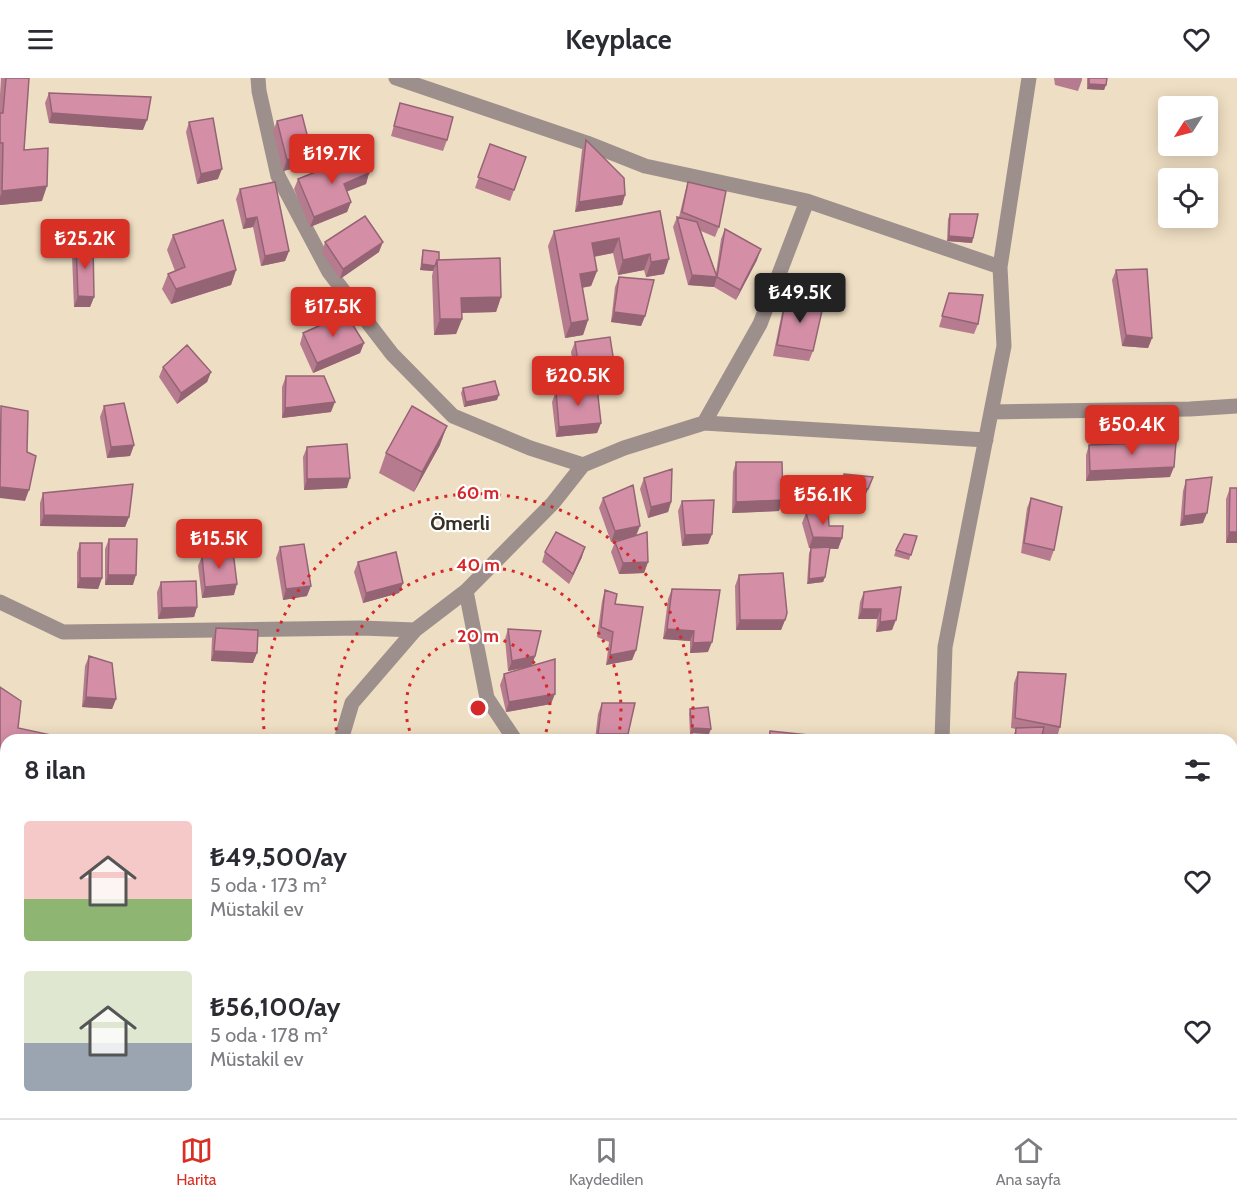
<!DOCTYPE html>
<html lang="tr">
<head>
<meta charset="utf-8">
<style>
  :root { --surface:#fff; --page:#f2f2f3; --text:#2b2b33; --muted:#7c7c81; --line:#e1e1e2; --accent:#d93025 }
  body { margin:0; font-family:Cabin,sans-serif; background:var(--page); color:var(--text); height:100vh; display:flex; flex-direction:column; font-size:22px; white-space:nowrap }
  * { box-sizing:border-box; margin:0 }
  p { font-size:20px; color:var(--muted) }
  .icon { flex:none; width:33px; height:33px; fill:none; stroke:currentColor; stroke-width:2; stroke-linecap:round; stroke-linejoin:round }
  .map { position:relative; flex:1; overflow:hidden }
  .side { position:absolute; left:0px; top:656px; width:1238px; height:386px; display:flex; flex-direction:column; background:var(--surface); border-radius:18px 18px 0 0; box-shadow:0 3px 15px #0003 }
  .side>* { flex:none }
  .needle { width:39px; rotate:234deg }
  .controls { position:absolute; left:1158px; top:18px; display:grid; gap:12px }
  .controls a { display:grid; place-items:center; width:60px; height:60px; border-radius:6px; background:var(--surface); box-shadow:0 3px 15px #0003; font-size:30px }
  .price { position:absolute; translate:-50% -51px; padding:0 14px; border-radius:6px; background:var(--accent); color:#fff; font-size:20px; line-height:39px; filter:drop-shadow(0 2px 3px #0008) }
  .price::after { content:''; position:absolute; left:50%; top:36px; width:18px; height:14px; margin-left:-9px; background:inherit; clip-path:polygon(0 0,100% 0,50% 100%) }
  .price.current { background:#222; color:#fff }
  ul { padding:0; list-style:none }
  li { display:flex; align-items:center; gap:18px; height:150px; padding:0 24px }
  li span { display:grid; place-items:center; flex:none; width:168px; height:120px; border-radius:6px; color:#555 }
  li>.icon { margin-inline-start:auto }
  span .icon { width:72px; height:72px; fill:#fffc; stroke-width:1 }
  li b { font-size:26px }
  h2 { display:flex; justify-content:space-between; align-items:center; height:72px; padding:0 24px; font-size:26px }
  header { display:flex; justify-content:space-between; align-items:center; height:78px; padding:0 24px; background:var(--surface); font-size:27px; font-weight:800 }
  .menu { display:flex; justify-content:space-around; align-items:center; height:84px; border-top:2px solid var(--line); background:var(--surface); font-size:16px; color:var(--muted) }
  .menu a { display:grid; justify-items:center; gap:3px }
  .menu .current { color:var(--accent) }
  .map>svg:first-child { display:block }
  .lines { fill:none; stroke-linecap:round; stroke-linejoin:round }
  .path { stroke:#978c79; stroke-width:4; stroke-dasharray:4.5 3; stroke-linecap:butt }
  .minor { stroke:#9d8f8c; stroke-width:15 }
  .wall { fill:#b67b8f }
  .shaded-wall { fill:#946474 }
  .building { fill:#d48fa6; stroke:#946474; stroke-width:1.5 }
  .ring { fill:none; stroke:#d62828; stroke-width:3; stroke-dasharray:3 6 }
  .labels { text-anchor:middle; stroke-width:4.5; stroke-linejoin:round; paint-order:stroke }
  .quarter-label { font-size:20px; font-weight:bold; fill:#363026; stroke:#fff }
  .centre { fill:#d62828; stroke:#fff; stroke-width:3 }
  .ring-label { font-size:18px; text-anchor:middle; font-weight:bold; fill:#d62828; stroke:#fff; stroke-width:4.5; stroke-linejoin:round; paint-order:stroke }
</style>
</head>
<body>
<header><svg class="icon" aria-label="menu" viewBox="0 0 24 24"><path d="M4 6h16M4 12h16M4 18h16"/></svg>Keyplace<svg class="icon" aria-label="heart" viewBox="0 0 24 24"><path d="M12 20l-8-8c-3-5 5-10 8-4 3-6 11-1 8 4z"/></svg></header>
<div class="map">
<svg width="1237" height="1040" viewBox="0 0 1237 1040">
  <rect width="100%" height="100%" fill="#eedec3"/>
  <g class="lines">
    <path class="path" d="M0,1012L6,1015"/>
    <path class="minor" d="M258,0L259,13L278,98L329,194L392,276L453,338L530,370L583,387
      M396,0L587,65L645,88L807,123L1000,189
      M991,334L1190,331L1237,328
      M704,345L760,246L807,123
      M466,513L487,620L515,662
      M0,524L63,554L361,550L415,552
      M341,662L352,625L415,552L466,513L553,425L583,387L624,370L704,345L986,362
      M942,662L945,569L1004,268L1000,189L1029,0
      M956,1035L958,1040
      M71,1040L75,1035"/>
  </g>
  <path class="wall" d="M1,0H29L24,72L42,123L0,127V17Z
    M1054,0H1082V2L1078,13L1055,7Z
    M1087,0H1107L1104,12L1087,11Z
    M49,15L143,52L49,45L45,25Z
    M400,25L447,62L443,73L391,58Z
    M277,43L312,76L308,87L283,93L273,53Z
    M189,44L218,101L197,106L186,54Z
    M586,62L625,117L622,127L575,134L582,72Z
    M490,66L526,79L510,123L475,110Z
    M369,95L366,106L346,114L351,124L347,134L310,149L294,111L298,101Z
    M688,104L719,149L715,159L701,153L716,195L721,161L725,151L757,182L736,222L714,209L688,207L673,149L677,139H679L685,114Z
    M240,111L289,173L285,183L261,188L253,149L243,151L236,121Z
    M660,133L664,196L646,199L644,192L618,197L613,175L594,179L597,193L591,208L582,210L588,242L583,257L565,260L548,168L554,153Z
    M950,136L973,160L972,165L947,163L948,141Z
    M173,157L236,192L231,207L171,226L162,211L168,196L175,193L167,172Z
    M325,164L379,174L340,201L322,175Z
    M76,166L94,219L90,229H74L72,177Z
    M423,172L439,182L501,219L496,234L462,235V241L456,256L434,257L432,198L433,193L420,192L422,177Z
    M1116,192L1152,260L1148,270L1122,268L1112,202Z
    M619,199L645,238L641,248L611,244L615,209Z
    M949,215L978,246L974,256L939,249Z
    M786,220L813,273L809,283L773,278L783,230Z
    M303,255L364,265L360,275L313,295L300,266Z
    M575,264L611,301L576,306L571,274Z
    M163,289L211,294L207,304L177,326L159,299Z
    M286,298L331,334L282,340V309Z
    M463,310L497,322L464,329L461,315Z
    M556,313L601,345L597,355L556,359L552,324Z
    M104,328L134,367L130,378L107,380L100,339Z
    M440,367L414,414L379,395L386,375Z
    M1089,367L1170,399L1086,403V377Z
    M307,369L347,410L304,412L303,379Z
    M736,384L779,433L732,435L733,394Z
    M644,400L671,424L668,434L648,440L640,411Z
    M1186,402L1203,445L1180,448L1183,413Z
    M1230,410H1237V465H1226V421Z
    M43,415L129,439L125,449L40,448V425Z
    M603,420L636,457L648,484L644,495L619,496L611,474L615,464L628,460L611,464L599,430Z
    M1031,420L1054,472L1050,483L1021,475L1027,430Z
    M682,423L712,456L708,466L682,468L678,433Z
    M806,435L829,448L842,460L838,471L830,470L825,499L823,504L807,506L809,475L811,470H814H809L802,445Z
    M917,458L909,482L894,478L896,472Z
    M109,461L133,507H105V471Z
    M80,465L102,500L98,511L77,510V475Z
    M280,469L307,518L283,522L276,480Z
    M545,474L582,479L569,506L542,484Z
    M202,478L234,517L202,520L198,488Z
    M358,484L403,505L399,515L363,525L354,494Z
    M739,497L785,542L781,552H736L735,508Z
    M161,504L197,529L194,539L158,541L157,514Z
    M901,509L892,552L876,554L877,541H858L860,524L864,514Z
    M672,511L708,574L690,575V563L663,561L668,521Z
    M605,512L615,526L636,572L632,582L606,587L609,564L597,559L602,523Z
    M216,550L253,585L211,583L212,560Z
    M508,551L535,578L532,588L551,626L506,634L500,607L504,596L527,589L508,593L505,561Z
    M89,578L116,621L112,631L82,629L85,588Z
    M1018,594L1060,649L1057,659L1042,656L1041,662H1012L1016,651L1011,650L1014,605Z
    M0,609L18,650L6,662V705L0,704Z
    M602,625L628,656L626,662H595L598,636Z
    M690,631L709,656L690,655L689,636Z
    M6,801V819L4,807Z
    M647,1035H683V1040H647Z
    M771,1035H797L796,1040H772Z"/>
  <path class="shaded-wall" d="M1089,6L1106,7L1104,12L1087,11Z
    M52,35L147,42L143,52L49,45Z
    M312,76L308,87L283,93L287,82Z
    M222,91L218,101L197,106L201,96Z
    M369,95L366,106L340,116L344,106Z
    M47,108L42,123L0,127V119L2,113Z
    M625,117L622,127L575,134L579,124Z
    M351,124L347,134L310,149L314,139Z
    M257,139L253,149L243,151L246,141Z
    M949,158L973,160L972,165L947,163Z
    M619,160L613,175L586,180L592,165Z
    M383,164L379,174L340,201L343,191Z
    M761,171L757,182L736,222L740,212Z
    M289,173L285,183L261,188L265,178Z
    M650,176L644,192L618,197L623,182Z
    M669,181L664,196L646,199L651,184Z
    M422,186L435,188L433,193L420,192Z
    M236,192L231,207L171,226L176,211Z
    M597,193L591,208L574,211L580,196Z
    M692,197L717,199L714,209L688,207Z
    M78,218L94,219L90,229H74Z
    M501,219L496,234L455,235L461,220Z
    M614,234L645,238L641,248L611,244Z
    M440,241H462L456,256L434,257Z
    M588,242L583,257L565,260L571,245Z
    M1126,257L1152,260L1148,270L1122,268Z
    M364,265L360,275L313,295L317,285Z
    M615,291L611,301L576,306L580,296Z
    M211,294L207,304L177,326L181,315Z
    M499,317L497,322L464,329L466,324Z
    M335,324L331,334L282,340L285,330Z
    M601,345L597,355L556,359L559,349Z
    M447,348L440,367L414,414L422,394Z
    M134,367L130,378L107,380L111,369Z
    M1174,389L1170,399L1086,403L1090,393Z
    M873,399L866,416L840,413L842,408Z
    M350,400L347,410L304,412L307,401Z
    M0,409L29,412L25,423L0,420Z
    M783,422L779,433L732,435L736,424Z
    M671,424L668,434L648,440L651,429Z
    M1207,435L1203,445L1180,448L1184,438Z
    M44,437L129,439L125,449L40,448Z
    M640,448L636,458L611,464L615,453Z
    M1229,454H1237V465H1226Z
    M712,456L708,466L682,468L685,457Z
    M813,459L842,460L838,471L809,470Z
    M585,469L582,479L569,506L573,496Z
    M648,484L644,495L619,496L623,485Z
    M108,497H136L133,507H105Z
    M825,499L823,504L807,506L809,501Z
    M80,500H102L98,511L77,510Z
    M403,505L399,515L363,525L366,515Z
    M237,506L234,517L202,520L205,509Z
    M311,508L307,518L283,522L286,511Z
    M197,529L194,539L158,541L162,530Z
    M862,531H881L877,541H858Z
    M740,542H785L781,552H736Z
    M896,542L892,552L876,554L880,544Z
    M667,551L694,553L690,563L663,561Z
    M712,564L708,574L690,575L693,565Z
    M636,572L632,582L606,587L610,577Z
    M214,573L257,575L253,585L211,583Z
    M535,578L532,588L508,593L512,583Z
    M555,616L551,626L506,634L509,624Z
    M86,619L116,621L112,631L82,629Z
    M692,650L711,651L709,656L690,655Z
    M598,656H628L626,662H596Z"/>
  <path class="building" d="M6,0H29L24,72L48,70L47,108L2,113L3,65H0V35H3Z
    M1089,0H1107L1106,7L1089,6Z
    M49,15L151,19L147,42L52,35Z
    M400,25L453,39L447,62L394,48Z
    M302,37L312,76L287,82L277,43Z
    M213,40L222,91L201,96L189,44Z
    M586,62L624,100L625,117L579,124Z
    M490,66L526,79L514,112L478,99Z
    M361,76L369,95L344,106L351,124L314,139L298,101Z
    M275,104L289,173L265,178L257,139L246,141L240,111Z
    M688,104L726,113L719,149L682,134Z
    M660,133L669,181L651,184L650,176L623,182L619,160L592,165L597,193L580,196L588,242L571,245L554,153Z
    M950,136H978L973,160L949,158Z
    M365,138L383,164L343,191L325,164Z
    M677,139L697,144L717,199L692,197Z
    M223,142L236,192L176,211L168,196L185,189L173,157Z
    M725,151L761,171L740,212L717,199Z
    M76,166H93L94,219L78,218Z
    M423,172L439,174V182H437L435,188L422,186Z
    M500,180L501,219L461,220L462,241H440L437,182Z
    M1147,191L1152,260L1126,257L1116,192Z
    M619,199L654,202L645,238L614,234Z
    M949,215L983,217L978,246L942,238Z
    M786,220L824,224L813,273L777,267Z
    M346,236L364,265L317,285L303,255Z
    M610,259L615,291L580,296L575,264Z
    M187,267L211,294L181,315L163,289Z
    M286,298H324L335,324L285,330Z
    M495,303L499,317L466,324L463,310Z
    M597,309L601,345L559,349L556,313Z
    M124,325L134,367L111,369L104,328Z
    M1,328L28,333L27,374L36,378L29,412L0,409Z
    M412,328L447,348L422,394L386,375Z
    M1176,364L1174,389L1090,393L1089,367Z
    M347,366L350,400L307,401V369Z
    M736,384H782L783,422L736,424Z
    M672,391L671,424L651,429L644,400Z
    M844,396L873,399L868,411L842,408Z
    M1212,399L1207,435L1184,438L1186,402Z
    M133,406L129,439L44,437L43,415Z
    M633,407L640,448L615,453L603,420Z
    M1230,410H1237V454H1229Z
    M1031,420L1062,429L1054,472L1024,465Z
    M714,422L712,456L685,457L682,423Z
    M828,432L829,448H843L842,460L813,459L806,435Z
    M556,454L585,469L573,496L545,474Z
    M647,454L648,484L623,485L615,464Z
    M904,456L917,458L911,477L896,472Z
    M109,461H137L136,497H108Z
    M80,465H102V500H80Z
    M304,466L311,508L286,511L280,469Z
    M830,469L825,499L809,501L811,470Z
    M233,473L237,506L205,509L202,478Z
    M396,474L403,505L366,515L358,484Z
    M783,495L787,535L785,542H740L739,497Z
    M196,503L197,529L162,530L161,504Z
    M901,509L896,542L880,544L881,531H862L864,514Z
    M672,511L720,512L712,564L693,565L694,553L667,551Z
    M605,512L617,516L615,526L643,529L636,572L610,577L613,554L601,549Z
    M216,550L258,552L257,575L214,573Z
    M508,551L541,553L535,578L512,583Z
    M89,578L112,585L116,621L86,619Z
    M555,581V616L509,624L504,596Z
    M1018,594L1066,596L1060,649L1015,640Z
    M0,609L21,623L18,650L51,657L50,662H6V689L0,687Z
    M602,625H635L628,656H598Z
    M708,629L711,651L692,650L690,631Z
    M1044,649L1041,662H1015L1016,650Z
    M770,653L808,657L807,662H769Z
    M651,1035H683V1040H652Z
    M738,1035H768V1040H738Z
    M777,1035H797V1039L777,1040Z
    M838,1035H865L874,1037L873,1040H836Z"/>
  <g class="ring">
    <path d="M413 661A72 72 0 1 1 543 661"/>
    <path d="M338 661A143 143 0 1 1 618 661"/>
    <path d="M265 660A215 215 0 1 1 691 660"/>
  </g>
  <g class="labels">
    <g class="quarter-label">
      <text x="460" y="452">Ömerli</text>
    </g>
  </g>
  <circle cx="478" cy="630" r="9" class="centre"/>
  <g class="ring-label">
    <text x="478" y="421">60 m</text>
    <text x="478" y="493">40 m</text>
    <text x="478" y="564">20 m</text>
  </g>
</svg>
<div class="controls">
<a><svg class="needle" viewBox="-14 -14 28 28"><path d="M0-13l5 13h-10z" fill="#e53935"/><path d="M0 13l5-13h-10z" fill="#7c7c81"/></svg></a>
<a><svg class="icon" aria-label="locate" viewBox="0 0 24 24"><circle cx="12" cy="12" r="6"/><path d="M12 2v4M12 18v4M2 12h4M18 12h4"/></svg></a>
</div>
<b class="price" style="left:332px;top:107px">₺19.7K</b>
<b class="price" style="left:85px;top:192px">₺25.2K</b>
<b class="price current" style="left:800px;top:246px">₺49.5K</b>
<b class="price" style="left:333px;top:260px">₺17.5K</b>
<b class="price" style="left:578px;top:329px">₺20.5K</b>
<b class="price" style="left:1132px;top:378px">₺50.4K</b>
<b class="price" style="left:823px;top:448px">₺56.1K</b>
<b class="price" style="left:219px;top:492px">₺15.5K</b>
<section class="side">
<h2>8 ilan<svg class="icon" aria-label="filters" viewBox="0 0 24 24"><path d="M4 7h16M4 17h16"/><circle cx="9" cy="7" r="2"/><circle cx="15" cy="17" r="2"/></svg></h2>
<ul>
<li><span style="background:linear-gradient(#f6c9c9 65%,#8fb573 0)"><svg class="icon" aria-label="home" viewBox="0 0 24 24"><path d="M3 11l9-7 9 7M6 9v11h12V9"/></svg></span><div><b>₺49,500/ay</b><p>5 oda · 173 m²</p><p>Müstakil ev</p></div><svg class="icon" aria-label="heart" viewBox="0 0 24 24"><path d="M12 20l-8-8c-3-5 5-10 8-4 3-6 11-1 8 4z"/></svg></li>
<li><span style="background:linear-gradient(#dfe7d0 60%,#9aa5b1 0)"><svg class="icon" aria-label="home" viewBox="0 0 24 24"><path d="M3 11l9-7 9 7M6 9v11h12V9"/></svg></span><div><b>₺56,100/ay</b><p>5 oda · 178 m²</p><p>Müstakil ev</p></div><svg class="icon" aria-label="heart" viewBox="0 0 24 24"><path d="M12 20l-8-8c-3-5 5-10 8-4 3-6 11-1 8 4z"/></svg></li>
</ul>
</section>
</div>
<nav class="menu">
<a class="current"><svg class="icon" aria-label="map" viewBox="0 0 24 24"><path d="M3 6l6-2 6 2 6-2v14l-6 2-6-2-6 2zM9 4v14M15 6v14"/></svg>Harita</a>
<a><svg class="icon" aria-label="saved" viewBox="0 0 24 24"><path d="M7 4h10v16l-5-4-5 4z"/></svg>Kaydedilen</a>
<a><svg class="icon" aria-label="home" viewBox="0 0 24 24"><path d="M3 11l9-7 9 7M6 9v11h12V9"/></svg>Ana sayfa</a>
</nav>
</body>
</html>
